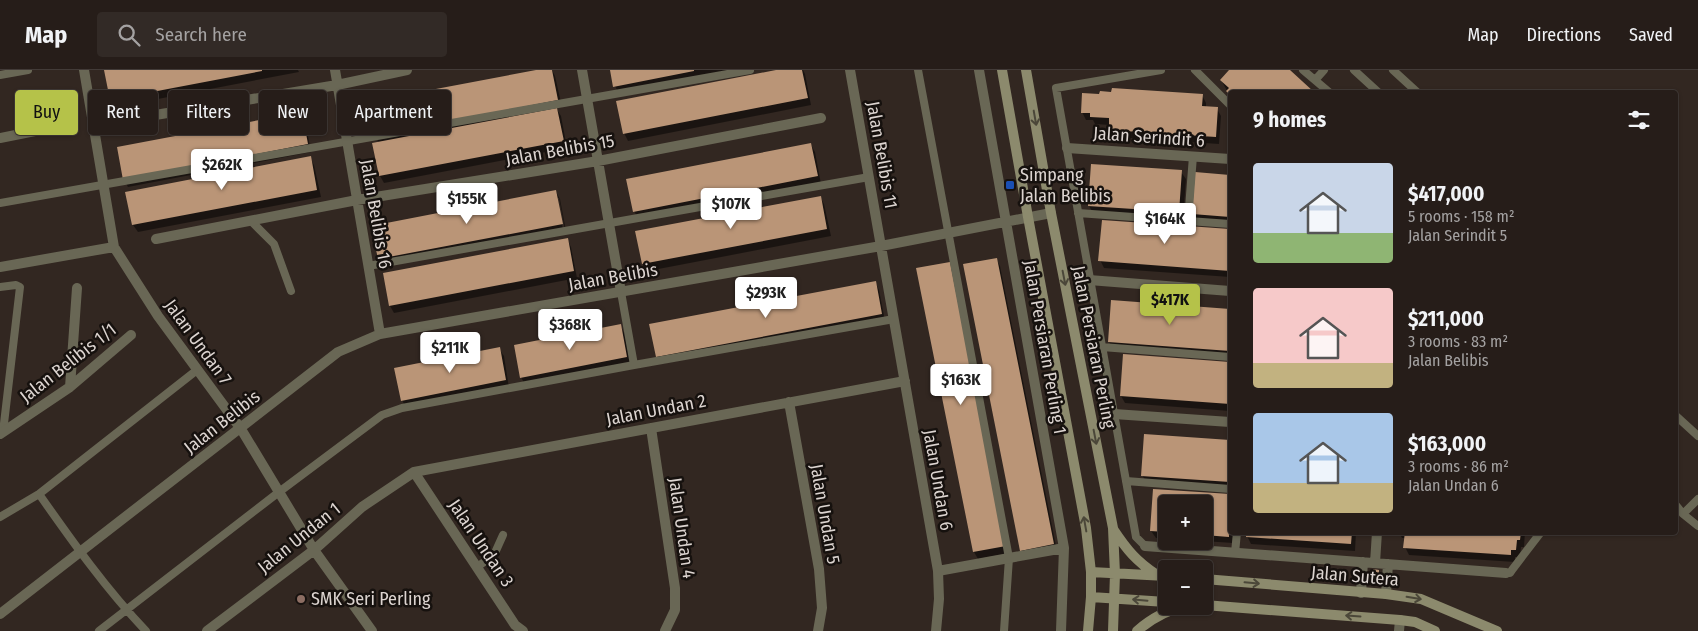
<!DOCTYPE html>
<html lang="en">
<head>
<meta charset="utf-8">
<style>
  :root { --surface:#261d19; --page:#322a26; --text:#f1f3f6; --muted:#a4a2a2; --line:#423b38; --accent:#b5c249 }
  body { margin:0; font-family:"Fira Sans Condensed",sans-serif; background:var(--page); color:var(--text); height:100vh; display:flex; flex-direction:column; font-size:19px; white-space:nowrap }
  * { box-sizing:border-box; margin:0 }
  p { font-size:16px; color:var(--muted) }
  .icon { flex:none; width:28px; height:28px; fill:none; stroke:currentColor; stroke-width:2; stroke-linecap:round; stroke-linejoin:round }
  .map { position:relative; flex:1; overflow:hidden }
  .panel { position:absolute; left:1228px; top:20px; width:450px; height:445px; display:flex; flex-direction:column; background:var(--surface); border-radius:5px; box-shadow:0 1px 4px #0004,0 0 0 1px var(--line) }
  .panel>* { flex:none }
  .guide { position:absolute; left:15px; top:20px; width:475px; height:45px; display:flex; gap:10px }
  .tools { position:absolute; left:1158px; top:425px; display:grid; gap:10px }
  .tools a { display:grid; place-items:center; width:55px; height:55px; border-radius:5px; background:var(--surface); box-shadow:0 1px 4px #0004,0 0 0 1px var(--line); font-size:25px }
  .price { position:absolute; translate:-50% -42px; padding:0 11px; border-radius:5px; background:#fff; color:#222; font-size:16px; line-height:32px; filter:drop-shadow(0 1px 2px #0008) }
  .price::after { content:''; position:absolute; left:50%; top:30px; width:15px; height:11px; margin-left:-8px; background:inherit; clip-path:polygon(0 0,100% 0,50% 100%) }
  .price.current { background:var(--accent); color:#111 }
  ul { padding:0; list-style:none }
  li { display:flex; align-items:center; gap:15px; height:125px; padding:0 25px }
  li span { display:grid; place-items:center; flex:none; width:140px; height:100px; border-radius:5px; color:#555 }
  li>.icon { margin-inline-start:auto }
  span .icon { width:60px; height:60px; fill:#fffc; stroke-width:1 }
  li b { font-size:21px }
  h2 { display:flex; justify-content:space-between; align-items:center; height:60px; padding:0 25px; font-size:21px }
  .chip { padding:0 18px; border-radius:5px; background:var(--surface); box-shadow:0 1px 4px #0004,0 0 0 1px var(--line); font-size:18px; line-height:45px }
  .chip.current { background:var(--accent); color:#111 }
  header { display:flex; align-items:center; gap:30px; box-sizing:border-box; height:70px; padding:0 25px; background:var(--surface); border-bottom:1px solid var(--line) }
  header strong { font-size:24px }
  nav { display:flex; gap:28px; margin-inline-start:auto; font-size:18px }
  .search { width:350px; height:45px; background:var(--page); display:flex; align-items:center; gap:12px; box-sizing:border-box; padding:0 18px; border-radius:5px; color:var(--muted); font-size:19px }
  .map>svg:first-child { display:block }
  .shadow { fill:#0007; fill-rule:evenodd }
  .building { fill:#ba9577 }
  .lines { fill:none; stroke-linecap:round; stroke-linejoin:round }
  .lane { stroke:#696755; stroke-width:8 }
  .street { stroke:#696755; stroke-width:10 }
  .secondary { stroke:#8c8a6d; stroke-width:10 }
  .oneway { stroke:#4b4739 }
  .transit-dot { fill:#1a4fb4; stroke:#16110e; stroke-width:2 }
  .education-dot { fill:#8d6e63; stroke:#16110e; stroke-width:2 }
  .labels { text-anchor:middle; stroke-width:5; stroke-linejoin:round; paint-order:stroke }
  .street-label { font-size:18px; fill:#dcd4d0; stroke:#16110e }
  .poi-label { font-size:18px; fill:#dcd4d0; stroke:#16110e; text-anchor:start }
</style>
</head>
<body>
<header>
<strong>Map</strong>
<div class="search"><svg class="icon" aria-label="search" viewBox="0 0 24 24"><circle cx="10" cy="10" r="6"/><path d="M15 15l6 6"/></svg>Search here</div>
<nav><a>Map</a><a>Directions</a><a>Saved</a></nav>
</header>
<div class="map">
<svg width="1698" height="561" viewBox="0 0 1698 561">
  <rect width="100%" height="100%" fill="#322721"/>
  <path class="shadow" d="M105,0H298L299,2L116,37L111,30Z
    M543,0H552L555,6L562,37L556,38L561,46L567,78L384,113L380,106L379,73L375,65Z
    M611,0H742L619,24L615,16Z
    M784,0H803L805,4L811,35L628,71L624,63Z
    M1231,0H1288L1312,22H1230V26L1221,10Z
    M1202,25L1206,33V38L1217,39L1221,46L1219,74L1114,67L1110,60V55L1095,54L1093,50H1086L1082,42Z
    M301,43L305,50L311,82L128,117L124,110Z
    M811,75L815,82L821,114L638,148L634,141Z
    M310,88L314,95L321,127L138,162L133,155Z
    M1181,102L1186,109L1183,149L1093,143L1089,136Z
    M1230,106V153L1197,151L1193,144Z
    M556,122L560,129L566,161L383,196L379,189ZM557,128H559L565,160H563Z
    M820,127L824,134L831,166L648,201L643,194L637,162Z
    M1230,161V207L1104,198L1100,190Z
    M567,169L571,177L577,208L394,243L390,236L384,204Z
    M996,189L1000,196L1057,481L1026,487L1022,480Z
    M949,193L1010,483L978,489L974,482Z
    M875,212L879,220L885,251L661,294L657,287L650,255Z
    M1230,240V287L1113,279L1109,272Z
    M620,255L624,263L631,294L525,315L521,307Z
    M499,279L504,286L509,318L406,338L402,330Z
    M1230,293V341L1125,333L1121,326Z
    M1230,371V418L1147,413L1142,405Z
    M1154,420L1230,426V462H1233V473L1203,471L1204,434H1166V469L1156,468L1151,461Z
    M1247,462H1356L1355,481L1251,474L1247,466Z
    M1399,462H1525L1524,477H1521L1520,487H1515V492L1409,485L1405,477V468H1402Z
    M1379,501L1381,504L1380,515L1375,514L1373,511Z"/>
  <path class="building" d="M104,0H262V1L110,30Z
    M536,0H552L558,30L373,66L367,32Z
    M610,0H694V1L613,17Z
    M776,0H802L808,28L623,64L616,31Z
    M1229,0H1290L1314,22H1230V25L1226,21L1229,18L1220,10Z
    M1112,18L1203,24L1202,36L1218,37L1216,67L1109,60V48L1090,47V43H1081L1082,23L1099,24L1100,21L1111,22Z
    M557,38L564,71L379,106L372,73Z
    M302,42L308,74L123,110L117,77Z
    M811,73L818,106L633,142L626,109Z
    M311,86L317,120L132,155L125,122Z
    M1091,94L1182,100L1179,142L1088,136Z
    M1195,102L1230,105V147L1192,144Z
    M556,120L563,154L378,189L371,156Z
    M821,126L827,159L642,194L635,161Z
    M1102,150L1230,159V201L1098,191Z
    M568,168L574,201L389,236L383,203Z
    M997,188L1054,474L1020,481L963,194Z
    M950,192L1006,476L973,482L916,198Z
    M876,211L882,244L656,287L649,254Z
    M1111,230L1230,239V281L1108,272Z
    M621,254L627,287L520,308L514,275Z
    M500,277L506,310L401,331L394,298Z
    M1123,284L1230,292V334L1120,326Z
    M1144,364L1230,370V412L1141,406Z
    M1153,419L1230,424L1229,467L1204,465V434H1166V462L1150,461Z
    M1246,462H1352L1351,474L1246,467Z
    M1405,462H1521L1520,470H1517L1516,480H1511V485L1403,478Z
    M1373,499L1379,500V512L1372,511Z"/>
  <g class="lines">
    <path class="lane" d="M918,0L1009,488L1004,561
      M1195,0L1230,35
      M1303,0L1329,22
      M1354,0L1378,22
      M1393,0L1417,22
      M0,5L28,0
      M1316,9L1324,0
      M0,133L750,0
      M1078,143L1230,154
      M251,151L274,174L291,221
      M1188,151L1193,86
      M368,196L869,107
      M0,217L16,215L20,217L3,362
      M621,222L634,295
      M1102,277L1230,287
      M1675,345L1698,366
      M1126,411L1230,419
      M39,424C72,471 106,519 146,561
      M1675,434L1683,444L1698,456
      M1683,444L1698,429
      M0,447L39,424L197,300
      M1145,476L1136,467L1056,18L1161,0
      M1235,483L1237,462
      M477,497L494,485L503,465
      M1506,503H1510L1512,500L1541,462
      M99,561L279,422L382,345L402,338L634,295L894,249"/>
    <path class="street" d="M84,0L114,177L158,246L241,359L314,480L372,561
      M335,0L380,264
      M582,0L621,222
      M850,0L938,501L939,529L936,561
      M979,0L1064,478L1061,561
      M131,49L337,15L407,0
      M0,68L60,56
      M1067,78L1230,89
      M156,169L357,130L598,91L821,48
      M0,197L114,177
      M1089,210L1230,221
      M70,317L77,218
      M789,332L819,499L822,538L818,561
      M1114,344L1230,352
      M651,358L675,518V540L665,561
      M0,364L70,317L131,265
      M414,402L515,555L523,561
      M1145,476L1506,503
      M1375,493L1377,462
      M938,501L1064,478
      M1361,523L1363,492
      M1386,524L1388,494
      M0,544L338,282L380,264L881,176L1051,143
      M207,561L314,480L362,437L414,402L905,311
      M1399,561L1400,550"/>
    <path class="secondary" d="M1002,0L1028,147L1086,458L1091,502V527L1088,561
      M1026,0L1051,143L1113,458L1115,504L1113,561
      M1113,459C1127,480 1136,491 1157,505
      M1091,502L1166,506
      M1204,509L1386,524L1421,529L1497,561
      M1091,527L1166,532
      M1204,535L1400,550L1415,552L1435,561
      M1137,561C1152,548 1166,540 1185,536"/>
  </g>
  <defs><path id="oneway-shaft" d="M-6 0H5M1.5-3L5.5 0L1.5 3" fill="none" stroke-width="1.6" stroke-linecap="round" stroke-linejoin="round" transform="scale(1.25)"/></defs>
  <g class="oneway">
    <use href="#oneway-shaft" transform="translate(1035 48) rotate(80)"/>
    <use href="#oneway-shaft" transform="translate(1064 208) rotate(79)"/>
    <use href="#oneway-shaft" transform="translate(1095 367) rotate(79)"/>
    <use href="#oneway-shaft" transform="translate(1085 454) rotate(-100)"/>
    <use href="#oneway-shaft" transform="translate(1252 513) rotate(5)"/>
    <use href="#oneway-shaft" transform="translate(1414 528) rotate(9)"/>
    <use href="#oneway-shaft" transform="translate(1140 530) rotate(-175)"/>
    <use href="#oneway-shaft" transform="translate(1353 546) rotate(-176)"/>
  </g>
  <rect class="transit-dot" x="1005" y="110" width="10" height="10" rx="2.5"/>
  <circle class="education-dot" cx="301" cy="529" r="5"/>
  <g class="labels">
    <g class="street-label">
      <text transform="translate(1149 67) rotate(4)" y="6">Jalan Serindit 6</text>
      <text transform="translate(560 80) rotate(-10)" y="6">Jalan Belibis 15</text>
      <text transform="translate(882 85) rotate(80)" y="6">Jalan Belibis 11</text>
      <text transform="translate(376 144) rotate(80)" y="6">Jalan Belibis 16</text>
      <text transform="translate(613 207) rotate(-10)" y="6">Jalan Belibis</text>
      <text transform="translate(198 272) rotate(54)" y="6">Jalan Undan 7</text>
      <text transform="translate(1045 277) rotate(80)" y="6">Jalan Persiaran Perling 1</text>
      <text transform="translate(1094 277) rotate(79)" y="6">Jalan Persiaran Perling</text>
      <text transform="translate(68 293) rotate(-38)" y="6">Jalan Belibis 1/1</text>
      <text transform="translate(656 340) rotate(-11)" y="6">Jalan Undan 2</text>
      <text transform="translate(222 352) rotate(-38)" y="6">Jalan Belibis</text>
      <text transform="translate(938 410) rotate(80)" y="6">Jalan Undan 6</text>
      <text transform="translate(825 444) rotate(80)" y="6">Jalan Undan 5</text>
      <text transform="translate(682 458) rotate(82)" y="6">Jalan Undan 4</text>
      <text transform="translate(299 468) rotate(-39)" y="6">Jalan Undan 1</text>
      <text transform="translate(481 473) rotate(56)" y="6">Jalan Undan 3</text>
      <text transform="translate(1355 506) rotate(5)" y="6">Jalan Sutera</text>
    </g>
    <g class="poi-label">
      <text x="1020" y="111">Simpang<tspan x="1020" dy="21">Jalan Belibis</tspan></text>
      <text x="311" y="535">SMK Seri Perling</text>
    </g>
  </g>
</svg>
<div class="tools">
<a>+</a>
<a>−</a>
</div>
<b class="price" style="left:222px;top:121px">$262K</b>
<b class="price" style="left:467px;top:155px">$155K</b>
<b class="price" style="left:731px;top:160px">$107K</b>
<b class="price" style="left:1165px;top:175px">$164K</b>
<b class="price" style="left:766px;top:249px">$293K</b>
<b class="price current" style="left:1170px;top:256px">$417K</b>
<b class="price" style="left:570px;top:281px">$368K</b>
<b class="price" style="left:450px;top:304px">$211K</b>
<b class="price" style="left:961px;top:336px">$163K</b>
<div class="guide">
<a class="chip current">Buy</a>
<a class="chip">Rent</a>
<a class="chip">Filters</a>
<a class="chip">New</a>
<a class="chip">Apartment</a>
</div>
<section class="panel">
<h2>9 homes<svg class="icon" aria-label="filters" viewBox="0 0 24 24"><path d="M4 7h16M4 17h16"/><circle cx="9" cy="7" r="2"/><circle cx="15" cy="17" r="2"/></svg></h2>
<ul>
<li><span style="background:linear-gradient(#c9d6e8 70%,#8fb573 0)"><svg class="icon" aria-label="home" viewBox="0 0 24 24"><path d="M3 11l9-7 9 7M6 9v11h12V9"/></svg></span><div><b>$417,000</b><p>5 rooms · 158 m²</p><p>Jalan Serindit 5</p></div></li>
<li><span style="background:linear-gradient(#f6c9c9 75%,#c2b280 0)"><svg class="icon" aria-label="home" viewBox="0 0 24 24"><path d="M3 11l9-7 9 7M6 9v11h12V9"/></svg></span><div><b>$211,000</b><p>3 rooms · 83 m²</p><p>Jalan Belibis</p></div></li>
<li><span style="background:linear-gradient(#a9c7e8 70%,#c2b280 0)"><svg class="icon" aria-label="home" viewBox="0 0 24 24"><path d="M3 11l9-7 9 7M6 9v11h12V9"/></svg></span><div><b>$163,000</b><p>3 rooms · 86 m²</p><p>Jalan Undan 6</p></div></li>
</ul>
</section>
</div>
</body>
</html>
